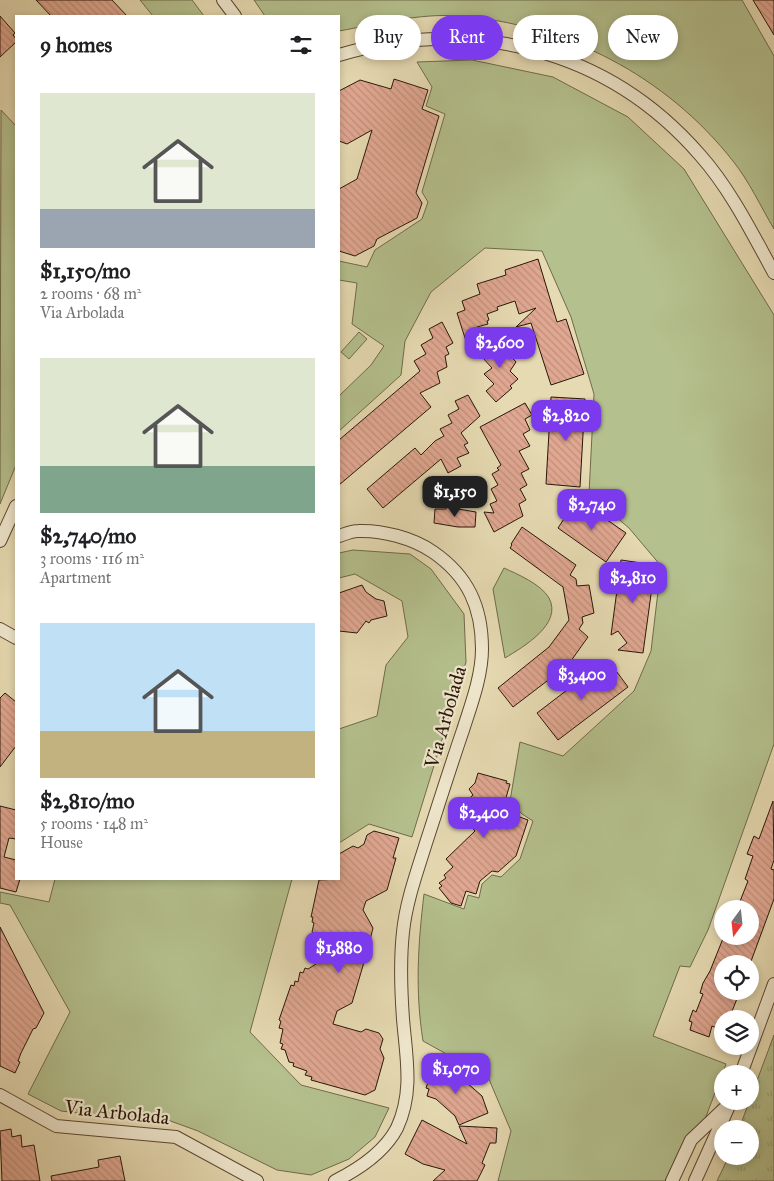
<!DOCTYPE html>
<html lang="en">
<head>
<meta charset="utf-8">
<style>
  :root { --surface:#fff; --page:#f6f6f6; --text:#202124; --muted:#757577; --accent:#7c3aed }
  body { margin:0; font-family:"IM FELL Great Primer",serif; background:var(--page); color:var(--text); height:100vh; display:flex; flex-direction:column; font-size:19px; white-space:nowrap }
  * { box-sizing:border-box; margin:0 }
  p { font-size:16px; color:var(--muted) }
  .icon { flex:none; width:28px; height:28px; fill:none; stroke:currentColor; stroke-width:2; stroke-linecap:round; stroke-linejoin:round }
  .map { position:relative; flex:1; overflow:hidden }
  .details { position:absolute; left:15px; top:15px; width:325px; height:865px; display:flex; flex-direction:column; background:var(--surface); border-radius:0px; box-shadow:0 2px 8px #0003 }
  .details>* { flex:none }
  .top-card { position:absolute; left:355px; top:15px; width:344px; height:45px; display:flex; gap:10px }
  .needle { width:32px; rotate:195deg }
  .tools { position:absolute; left:714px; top:900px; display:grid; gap:10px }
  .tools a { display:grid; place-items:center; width:45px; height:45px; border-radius:50%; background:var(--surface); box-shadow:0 2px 8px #0003; font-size:25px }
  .price { position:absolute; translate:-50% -42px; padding:0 11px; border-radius:10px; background:var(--accent); color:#fff; font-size:16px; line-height:32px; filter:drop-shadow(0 1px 2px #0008) }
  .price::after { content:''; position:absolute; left:50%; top:30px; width:15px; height:11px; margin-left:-8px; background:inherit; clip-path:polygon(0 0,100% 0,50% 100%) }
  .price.active { background:#222; color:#fff }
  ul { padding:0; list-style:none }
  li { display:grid; align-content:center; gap:10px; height:265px; padding:0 25px }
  li span { display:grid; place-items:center; height:155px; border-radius:0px; color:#555 }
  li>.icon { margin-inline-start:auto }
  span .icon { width:90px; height:90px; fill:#fffc; stroke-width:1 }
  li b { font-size:21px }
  h2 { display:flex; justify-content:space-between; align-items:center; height:60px; padding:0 25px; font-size:21px }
  .chip { padding:0 18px; border-radius:22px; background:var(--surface); box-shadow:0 2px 8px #0003; font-size:18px; line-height:45px }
  .chip.active { background:var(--accent); color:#fff }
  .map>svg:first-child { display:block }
  .green { fill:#b4c08d; stroke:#6f6b4b }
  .park { fill:url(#park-tufts); stroke:#6f6b4b }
  .building { fill:url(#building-back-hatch); stroke:#2a1609 }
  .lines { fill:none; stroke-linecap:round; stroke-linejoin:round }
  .minor-casing { stroke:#594733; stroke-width:14 }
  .minor { stroke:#efe7cd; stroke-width:12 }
  .labels { text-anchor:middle; stroke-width:4.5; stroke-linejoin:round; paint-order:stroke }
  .street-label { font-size:20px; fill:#2a1609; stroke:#efe7cd }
</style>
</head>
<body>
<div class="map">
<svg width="774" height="1181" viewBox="0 0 774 1181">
  <defs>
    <pattern id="park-tufts" width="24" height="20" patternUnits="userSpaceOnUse" patternTransform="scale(1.25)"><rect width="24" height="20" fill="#b4c08d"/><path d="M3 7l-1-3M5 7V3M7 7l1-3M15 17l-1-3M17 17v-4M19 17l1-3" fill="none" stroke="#9ba478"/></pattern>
    <pattern id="building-back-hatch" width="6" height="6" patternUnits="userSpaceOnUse" patternTransform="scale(1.25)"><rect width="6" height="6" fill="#e0a791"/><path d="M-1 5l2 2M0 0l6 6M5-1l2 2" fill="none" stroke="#c08f7c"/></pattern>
  </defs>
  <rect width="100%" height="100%" fill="#e6dab2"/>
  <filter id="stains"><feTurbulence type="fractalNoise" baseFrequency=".004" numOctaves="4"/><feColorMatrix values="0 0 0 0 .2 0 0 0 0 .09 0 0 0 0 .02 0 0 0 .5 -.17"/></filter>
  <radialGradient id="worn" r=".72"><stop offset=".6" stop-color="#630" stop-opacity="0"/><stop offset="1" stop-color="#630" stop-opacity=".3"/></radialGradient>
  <path class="green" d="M140,0H192L204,16H153Z
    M254,0H742L774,56V229C761,207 749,181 733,161C666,76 566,24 459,16C419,13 378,24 339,31V16H265Z
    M472,60L553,77L628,117L684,169L774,315V744L708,930L690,967L680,966L653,1036L726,1064L705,1119L689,1135L665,1181H498L511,1131L488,1077L423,1041C415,991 418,944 424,894L464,909L468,895L479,898L482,884L492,875L501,877L520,859L533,821L522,814L510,801L520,742L563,756L634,691L651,651L661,566L629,528L589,494L594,394L571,317L542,251L485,248L431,292L405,341L401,375L339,431V396L371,365L384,346L352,324L357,283L339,280V261L367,267L375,250L422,219L428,202L422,192L445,114L426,106L432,87L417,62Z
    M1,110L16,126V465L0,504Z
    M359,332L367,339L349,359L341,352Z
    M353,550L410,554L431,569L464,614L466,662L412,837L369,824L339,843V729L377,716L386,665L408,637L402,601L355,574L339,578V553Z
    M504,568C517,574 541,584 549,598C563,624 523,647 505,658L493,589Z
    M55,879H292L250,1032L301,1085L389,1108L375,1137L349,1159L311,1175L277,1170L198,1131L165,1119H131L61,1111L28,1094L70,1012L10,905L0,903V892L49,902Z"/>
  <path class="park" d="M774,1035V1181H717L729,1156H750V1129H739Z"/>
  <path class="building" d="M36,0H112L127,16H51Z
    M753,0H774V35Z
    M0,16L15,33L13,35L16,39V42L0,57Z
    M394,79L428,90L422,109L439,116L416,193L422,203L417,218L377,239L374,246L355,256L339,251V189L357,179L372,130L347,144L339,141V91L360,80L391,89Z
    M538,259L557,322L566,319L584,374L551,385L531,323L516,327L536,308L519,314L515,301L497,307L498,310L487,314L489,320L487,321L488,324L477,327L480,337L466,341L457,313L465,310L462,301L480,294L477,284L506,275L505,270Z
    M442,322L453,343L446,347L449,354L445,356L447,367L437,372L440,383L420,393L431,407L339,485V440L420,371L414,361L426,354L421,345L433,338L429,329Z
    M506,336L514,345L507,352L516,362L510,371L518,379L510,386L512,388L496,402L486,391L494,384L484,374L492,368L482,357Z
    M468,395L480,416L461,433L468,443L464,445L469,453L457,458L461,466L448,473L441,459L383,508L367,489L415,448L421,455L435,441L444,436L440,429L452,423L448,415L459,409L455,401Z
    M551,397L585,399L580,487L546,484Z
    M525,403L532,415L525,419L530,430L523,434L530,446L519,451L529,469L521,473L527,485L520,489L526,500L519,504L523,516L494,532L484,512L494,513L490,504L497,501L491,489L498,485L492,474L499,470L497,468L501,465L480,427Z
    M577,499L626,533L606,562L558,528Z
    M446,507L476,512L475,527H458L434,523L435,509H446Z
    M522,527L576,565L570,575L576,579L577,586L589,585L594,613L582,617L583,623L579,629L588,637L568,665L513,707L498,688L549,647L569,620L563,587L510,548L512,545L511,544Z
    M621,560L655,565L643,653L618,650L627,643L618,631L611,635Z
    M362,585L366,592L376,599L384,601L387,616L371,620L369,623L366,621L357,633L339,631V593Z
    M608,660L628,687L558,740L537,713L601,664L605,683Z
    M5,693L16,702V746L0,767V698Z
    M478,773L507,781L506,783L510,784L505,801L517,816L528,820L516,856L498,872L492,871L480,881L476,894L466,891L461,906L451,903L439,888L442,886L439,883L446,878L444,875L453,867L446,859L475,831L460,813L466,808L463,804L473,795L469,789L475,783Z
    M773,801L774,860L771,869L774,870V899L750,964H722V991H740L729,1019H722V1030L712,1026L709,1037L690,1030L692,1022L689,1021L693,1010L696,1012L703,994L700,993L703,983L710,971L724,936H750V909H737L748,881L745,879L753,856L747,854L754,836L759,839Z
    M0,806L16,810V839L9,838L4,857L16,860V879H20L16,892L0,888Z
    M374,831L399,838L393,858H396L387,890L366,901L363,910L373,928L367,952L352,1003L337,1011L333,1024L361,1032L366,1029L379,1033L383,1039L380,1049L384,1058L375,1090L365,1095L311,1080L312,1077L305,1075L307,1071L293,1066L294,1063L289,1062L285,1050L281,1049L283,1044L280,1043L283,1029L279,1028L281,1021L279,1020L291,985L294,986L295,981L298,982L300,972L303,973L305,968L308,969L316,964L320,954L322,948L314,938L315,933L312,932L314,923L312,922L313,917H311L319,880L339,879V854L353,846L358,848L364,844L367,835Z
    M0,927L44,1013L36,1028L33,1029L21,1053L18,1061L20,1062L15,1073L0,1066Z
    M434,1064L451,1070L466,1082L482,1096L488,1113L459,1125L455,1116L436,1099L427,1096L429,1089L426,1088Z
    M422,1120L467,1144L459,1126L497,1128L496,1143H490L482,1163L485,1165L477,1181H433L445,1170L423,1164L405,1154Z
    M11,1129L12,1137L21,1135L22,1147L34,1145L40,1181H2L0,1131Z
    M120,1156L125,1181H52L51,1176L99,1167L98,1160Z"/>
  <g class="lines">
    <defs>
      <path id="minor" d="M223,0L235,16
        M339,55C472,16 607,48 700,155C731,190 752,233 774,273
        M0,541L16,506
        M0,629L16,638
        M741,1074L774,984
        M0,1095L56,1126L176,1137L257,1181
        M335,1181C359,1169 384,1153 397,1128C414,1092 406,1056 403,1019C401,991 400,959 403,932C406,902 417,872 426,843C438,806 450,768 463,730C471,705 482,676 482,649C482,607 468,576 433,552C413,538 382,530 358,531C352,531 345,534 339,536
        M672,1181L691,1140L731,1102
        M695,1181L728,1108"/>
    </defs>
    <use href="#minor" class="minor-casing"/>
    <use href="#minor" class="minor"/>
  </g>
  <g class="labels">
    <g class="street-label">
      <text transform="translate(445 717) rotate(-74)" y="7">Via Arbolada</text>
      <text transform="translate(117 1112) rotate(6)" y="7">Via Arbolada</text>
    </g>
  </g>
  <rect width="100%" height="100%" filter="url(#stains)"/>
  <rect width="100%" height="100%" fill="url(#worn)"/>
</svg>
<div class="tools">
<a><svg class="needle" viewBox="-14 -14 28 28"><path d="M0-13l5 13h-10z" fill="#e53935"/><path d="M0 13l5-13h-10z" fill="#757577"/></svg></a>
<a><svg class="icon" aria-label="locate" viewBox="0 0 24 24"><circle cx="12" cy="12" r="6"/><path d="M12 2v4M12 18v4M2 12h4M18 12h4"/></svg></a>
<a><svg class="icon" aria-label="layers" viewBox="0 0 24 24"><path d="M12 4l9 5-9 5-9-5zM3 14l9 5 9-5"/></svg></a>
<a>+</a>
<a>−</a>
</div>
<b class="price" style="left:500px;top:369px">$2,600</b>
<b class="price" style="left:566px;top:442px">$2,820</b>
<b class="price active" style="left:455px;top:518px">$1,150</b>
<b class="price" style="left:592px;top:531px">$2,740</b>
<b class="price" style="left:633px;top:604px">$2,810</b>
<b class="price" style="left:582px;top:701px">$3,400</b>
<b class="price" style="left:484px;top:839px">$2,400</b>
<b class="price" style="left:339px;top:974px">$1,880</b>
<b class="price" style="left:456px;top:1095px">$1,070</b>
<div class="top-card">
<a class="chip">Buy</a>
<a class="chip active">Rent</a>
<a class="chip">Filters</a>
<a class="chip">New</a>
</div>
<section class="details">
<h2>9 homes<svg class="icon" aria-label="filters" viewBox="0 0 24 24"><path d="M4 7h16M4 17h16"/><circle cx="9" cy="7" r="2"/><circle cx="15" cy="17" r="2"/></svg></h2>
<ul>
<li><span style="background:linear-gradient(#dfe7d0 75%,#9aa5b1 0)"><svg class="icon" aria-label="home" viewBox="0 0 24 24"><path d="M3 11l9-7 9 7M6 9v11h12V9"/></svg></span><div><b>$1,150/mo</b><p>2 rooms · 68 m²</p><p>Via Arbolada</p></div></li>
<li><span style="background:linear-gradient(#dfe7d0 70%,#7fa58c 0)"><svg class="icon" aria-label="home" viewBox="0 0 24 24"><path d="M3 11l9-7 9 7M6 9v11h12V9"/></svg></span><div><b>$2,740/mo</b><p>3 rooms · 116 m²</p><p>Apartment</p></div></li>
<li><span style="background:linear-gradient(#bfe0f5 70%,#c2b280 0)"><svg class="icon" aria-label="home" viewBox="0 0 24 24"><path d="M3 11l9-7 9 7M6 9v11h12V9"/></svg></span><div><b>$2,810/mo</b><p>5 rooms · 148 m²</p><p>House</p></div></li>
</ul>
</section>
</div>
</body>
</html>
